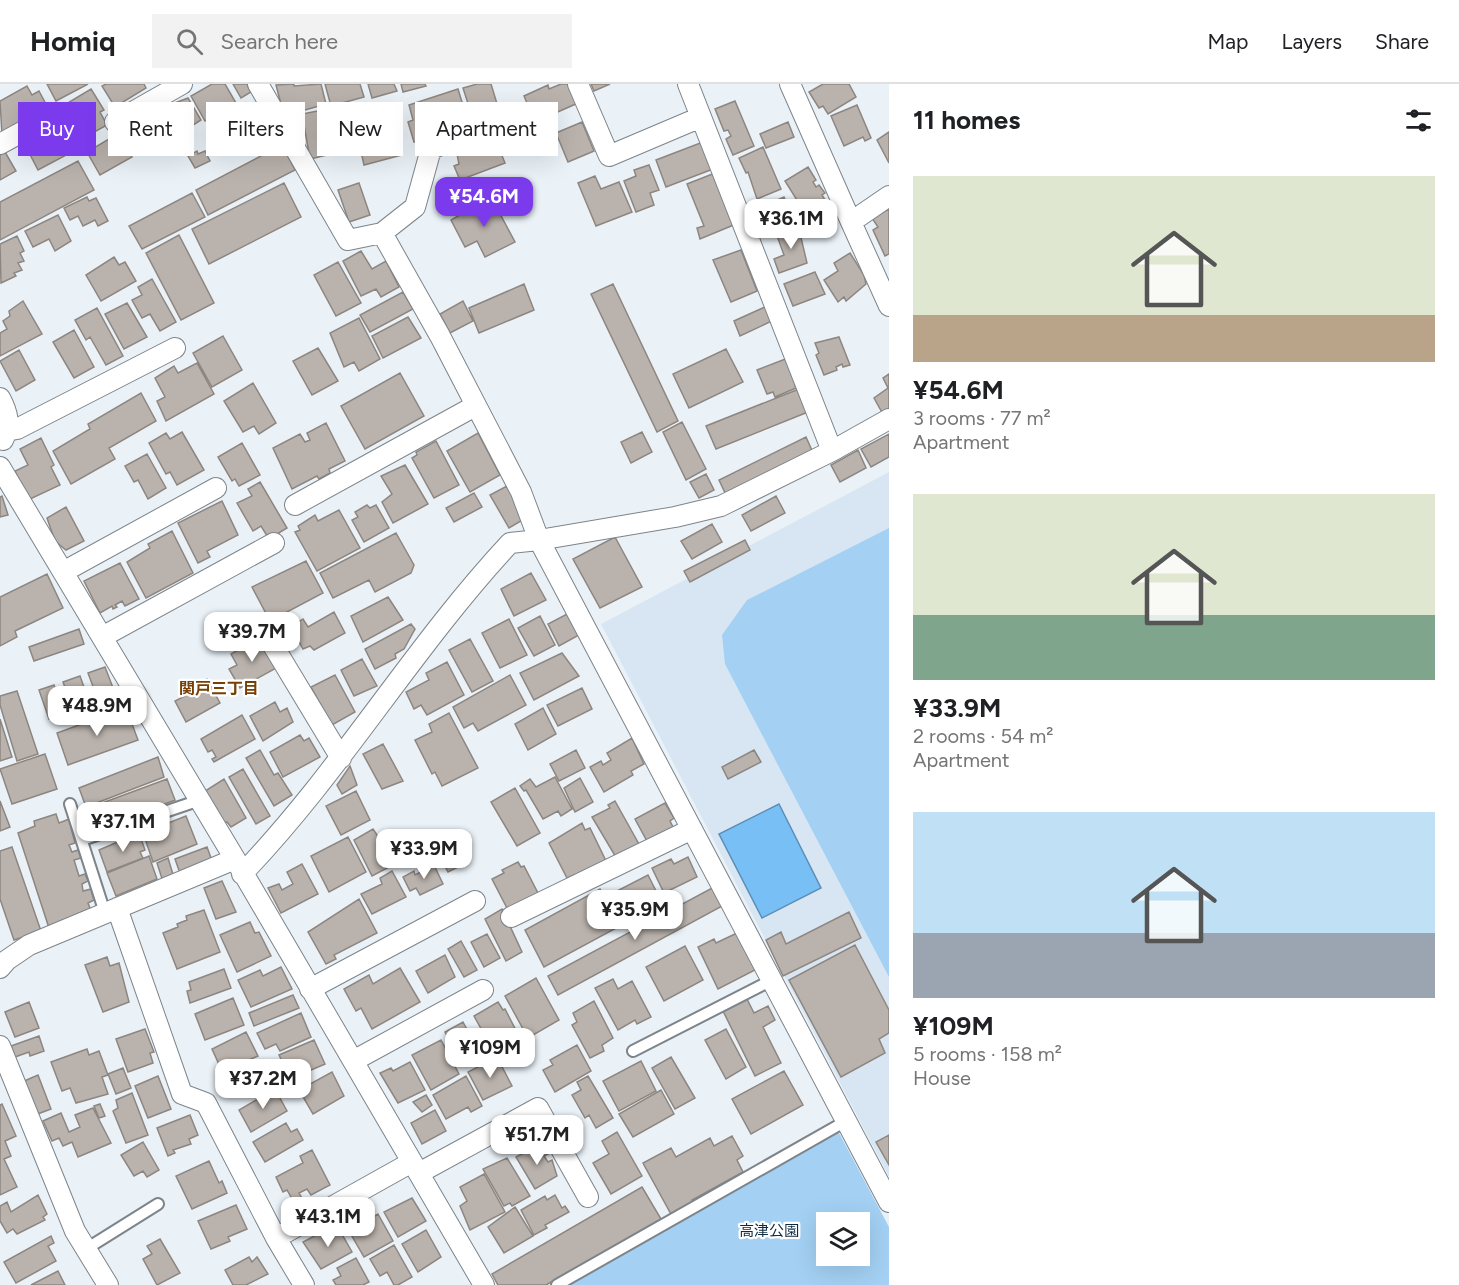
<!DOCTYPE html>
<html lang="en">
<head>
<meta charset="utf-8">
<style>
  :root { --surface:#fff; --page:#f2f2f2; --text:#202124; --muted:#757577; --line:#e0e0e0; --accent:#7c3aed }
  body { margin:0; font-family:Figtree,"Noto Sans JP",sans-serif; background:var(--page); color:var(--text); height:100vh; display:flex; flex-direction:column; font-size:22px; white-space:nowrap }
  * { box-sizing:border-box; margin:0 }
  p { font-size:20px; color:var(--muted) }
  .icon { flex:none; width:33px; height:33px; fill:none; stroke:currentColor; stroke-width:2; stroke-linecap:round; stroke-linejoin:round }
  .map { position:relative; flex:1; overflow:hidden }
  .panel { display:flex; flex-direction:column; background:var(--surface); width:570px }
  .panel>* { flex:none }
  .hud { position:absolute; left:18px; top:18px; width:570px; height:54px; display:flex; gap:12px }
  .fabs { position:absolute; left:816px; top:1128px; display:grid; gap:12px }
  .fabs a { display:grid; place-items:center; width:54px; height:54px; border-radius:0px; background:var(--surface); box-shadow:0 6px 24px #0002; font-size:30px }
  .price { position:absolute; translate:-50% -51px; padding:0 14px; border-radius:12px; background:#fff; color:#222; font-size:20px; line-height:39px; filter:drop-shadow(0 2px 3px #0008) }
  .price::after { content:''; position:absolute; left:50%; top:36px; width:18px; height:14px; margin-left:-9px; background:inherit; clip-path:polygon(0 0,100% 0,50% 100%) }
  .price.on { background:var(--accent); color:#fff }
  ul { padding:0; list-style:none }
  li { display:grid; align-content:center; gap:12px; height:318px; padding:0 24px }
  li span { display:grid; place-items:center; height:186px; border-radius:0px; color:#555 }
  li>.icon { margin-inline-start:auto }
  span .icon { width:108px; height:108px; fill:#fffc; stroke-width:1 }
  li b { font-size:26px }
  h2 { display:flex; justify-content:space-between; align-items:center; height:72px; padding:0 24px; font-size:26px }
  .tag { padding:0 21px; border-radius:0px; background:var(--surface); box-shadow:0 6px 24px #0002; font-size:21px; line-height:54px }
  .tag.on { background:var(--accent); color:#fff }
  header { display:flex; align-items:center; gap:36px; box-sizing:border-box; height:84px; padding:0 30px; background:var(--surface); border-bottom:2px solid var(--line) }
  header strong { font-size:28px }
  nav { display:flex; gap:33px; margin-inline-start:auto; font-size:21px }
  .search { width:420px; height:54px; background:var(--page); display:flex; align-items:center; gap:15px; box-sizing:border-box; padding:0 21px; border-radius:0px; color:var(--muted); font-size:22px }
  main { display:flex; flex:1; min-height:0 }
  .map>svg:first-child { display:block }
  .built { fill:#d7e6f2 }
  .green { fill:#a3d0f3; fill-rule:evenodd }
  .water { fill:#78bff6; stroke:#5b8eb5; stroke-width:1.5 }
  .building { fill:#bab2ac; stroke:#8d8680; stroke-width:1.5 }
  .lines { fill:none; stroke-linecap:round; stroke-linejoin:round }
  .service-casing { stroke:#7d848a; stroke-width:14 }
  .minor-casing { stroke:#7d848a; stroke-width:22 }
  .service { stroke:#fff; stroke-width:10 }
  .minor { stroke:#fff; stroke-width:20 }
  .labels { text-anchor:middle; stroke-width:4.5; stroke-linejoin:round; paint-order:stroke }
  .park-label { font-size:15px; fill:#0d2c42; stroke:#fff }
  .neighbourhood-label { font-size:16px; font-weight:bold; fill:#784006; stroke:#fff }
</style>
</head>
<body>
<header>
<strong>Homiq</strong>
<div class="search"><svg class="icon" aria-label="search" viewBox="0 0 24 24"><circle cx="10" cy="10" r="6"/><path d="M15 15l6 6"/></svg>Search here</div>
<nav><a>Map</a><a>Layers</a><a>Share</a></nav>
</header>
<main>
<div class="map">
<svg width="889" height="1201" viewBox="0 0 889 1201">
  <rect width="100%" height="100%" fill="#eaf2f8"/>
  <path class="built" d="M889,388V1093L601,540Z"/>
  <path class="green" d="M889,444V893L725,580L722,551L747,516Z
    M838,1047L889,1143V1201H564ZM826,1138H860V1172H826Z"/>
  <path class="water" d="M779,720L821,804L762,834L719,750Z"/>
  <path class="building" d="M47,0H88L56,17Z
    M106,0H144L146,4L115,23L102,2Z
    M212,0H225L236,19L205,37L191,12Z
    M233,0H247L251,8L241,14Z
    M294,0V2L321,0L326,20L284,32L276,1Z
    M325,0H360L364,13L331,22Z
    M368,0H394L397,7L372,14Z
    M401,0H425L426,2L403,8Z
    M477,0H491L498,23L472,32L463,4Z
    M561,0H570L578,19L535,38L524,12L548,1L549,5Z
    M591,0H610L594,7Z
    M823,0H849L856,13L828,30L823,22L819,24L809,8Z
    M27,2L32,11L39,7L49,26L2,51L0,17Z
    M91,5L104,26L100,28L107,41L80,56L61,23Z
    M458,5L469,41L414,58L408,38L413,36L409,21Z
    M188,14L201,36L181,49L167,22Z
    M735,17L754,62L733,71L726,55L731,52L728,46L724,47L715,25Z
    M857,21L871,54L865,57L863,53L844,62L831,32Z
    M391,23L402,71L364,81L353,32Z
    M333,24L340,68L310,75L302,30Z
    M158,31L171,55L141,70L135,58L140,55L138,49L144,46L141,41Z
    M582,38L594,67L568,78L556,49Z
    M788,38L794,53L766,64L760,50Z
    M53,39L70,69L38,86L22,55Z
    M889,48V79L877,56Z
    M119,49L132,73L100,91L87,68Z
    M494,52L505,79L460,96L454,82L459,80L457,70Z
    M703,58L713,85L666,103L656,76Z
    M282,61L295,86L208,131L196,106Z
    M763,63L781,105L757,115L748,88L746,89L739,74Z
    M197,67L198,70L205,67L210,77L195,84L188,72Z
    M5,68L16,87L0,96V71Z
    M78,77L94,106L0,156V118Z
    M649,81L659,106L650,109L654,121L636,128L624,97L636,92L634,86Z
    M808,83L816,96L813,98L816,103L819,101L825,109L822,111L830,124L810,137L785,97Z
    M715,89L736,140L700,155L697,144L704,142L687,100Z
    M595,92L601,105L619,98L632,128L596,142L578,99Z
    M511,95L520,115L502,123L492,103Z
    M284,99L301,133L209,180L192,145Z
    M359,99L370,131L349,138L338,106Z
    M192,109L205,133L142,165L129,142Z
    M87,113L89,117L96,114L108,137L98,142L95,136L83,142L78,132L70,136L64,124Z
    M491,113L515,158L485,173L477,157L465,163L451,136Z
    M784,113L793,135L762,148L754,126Z
    M889,125V170L885,172L873,146L878,143L872,134Z
    M58,131L71,157L55,167L49,155L33,163L25,147Z
    M798,141L807,179L779,189L774,175L784,171L776,149Z
    M179,151L214,219L181,236L146,169Z
    M17,152L24,167L20,169L24,177L18,179L22,186L14,189L16,192L1,199L0,160Z
    M741,166L757,207L731,218L713,176Z
    M361,167L372,185L386,177L399,203L381,213L376,205L361,212L343,177Z
    M850,169L864,191L866,200L846,217L844,213L838,218L824,196L838,187L834,179Z
    M114,173L119,181L125,178L136,197L101,217L86,191Z
    M338,178L361,219L336,232L314,191Z
    M815,188L825,210L793,222L784,200Z
    M152,195L176,238L160,247L150,230L142,234L132,216L142,211L138,203Z
    M524,200L534,226L479,249L469,224Z
    M613,200L678,337L657,348L591,210Z
    M403,208L413,225L370,248L360,231Z
    M23,217L42,250L0,272V249L7,245L3,237L10,232L9,227Z
    M463,217L473,237L450,249L440,230Z
    M127,219L147,253L124,265L105,230Z
    M767,222L774,236L740,252L734,237Z
    M97,224L123,272L106,281L90,253L86,256L75,236Z
    M408,233L421,254L383,274L372,252Z
    M359,234L380,275L359,287L354,278L344,283L330,249Z
    M74,246L94,283L74,294L53,258Z
    M223,252L242,286L212,303L193,269Z
    M839,253L850,281L843,283L842,280L836,283L837,286L824,291L816,271L819,269L815,259Z
    M318,264L338,297L312,311L293,277Z
    M726,265L743,298L689,324L673,290Z
    M19,266L35,296L16,307L0,277Z
    M788,274L798,299L795,301L796,304L775,313L773,308L767,310L757,286Z
    M197,279L214,310L166,337L157,317L165,313L155,294L174,282L178,289Z
    M400,289L424,332L365,365L341,322Z
    M889,290V329L884,332L874,314L888,304L883,294Z
    M253,299L276,339L259,350L254,342L243,348L224,317Z
    M799,305L808,328L716,365L706,342Z
    M141,309L156,337L109,364L115,375L71,400L53,367L90,345L88,340Z
    M682,338L706,385L686,396L663,348Z
    M326,339L345,377L329,385L330,389L319,395L317,392L292,405L273,364L300,350L305,358L310,356L307,349Z
    M182,348L204,386L177,401L170,388L166,390L149,359L166,349L170,355Z
    M642,348L652,368L631,379L621,358Z
    M478,349L500,391L470,408L447,367Z
    M889,350V373L871,383L861,365Z
    M806,353L814,371L727,413L719,396Z
    M41,354L54,381L51,383L60,401L28,416L15,387L28,381L20,365Z
    M436,357L459,401L434,414L412,374L417,371L416,368Z
    M242,359L260,391L239,402L235,395L232,397L218,373Z
    M858,366L866,384L840,398L831,381Z
    M147,370L166,404L148,415L138,396L134,398L125,382Z
    M405,381L428,420L393,439L382,418L392,410L381,392Z
    M706,390L714,406L699,414L690,398Z
    M260,398L287,444L269,455L261,442L253,447L237,419L252,412L248,405Z
    M507,402L526,434L509,444L490,411Z
    M474,409L482,423L454,438L446,424Z
    M2,412L8,431L0,433V413Z
    M776,412L785,429L751,447L742,431Z
    M222,417L238,451L207,467L210,473L198,479L178,439Z
    M367,421L370,424L376,421L389,444L364,458L352,436L358,433L355,428Z
    M66,423L84,457L66,466L55,457L47,434Z
    M339,426L360,464L317,487L295,448L300,446L298,442L315,431L318,437Z
    M712,440L722,458L692,475L681,457Z
    M172,447L193,489L146,514L127,478L150,464L148,460Z
    M396,449L414,481L411,489L375,508L369,496L333,514L320,489Z
    M615,453L642,503L600,524L573,475Z
    M745,456L750,466L690,498L684,487Z
    M306,477L323,509L270,537L252,503Z
    M120,479L139,515L125,522L122,517L115,521L117,523L113,525L112,522L100,529L84,497Z
    M531,489L546,516L514,532L501,505Z
    M47,490L63,524L15,547L17,553L0,562V513Z
    M388,513L403,536L363,558L351,532Z
    M334,528L345,549L314,566L310,562L303,565L291,543L303,535L308,543Z
    M569,529L579,551L559,562L548,540Z
    M540,532L555,561L534,572L518,544Z
    M509,535L527,571L500,584L482,549Z
    M411,540L415,545L404,565L395,570L396,574L375,585L365,565Z
    M79,545L84,560L34,577L29,563Z
    M261,553L278,583L240,604L229,585L237,581L231,570Z
    M470,555L493,597L472,608L449,566Z
    M562,569L579,592L534,616L520,589Z
    M362,575L377,602L354,612L341,586Z
    M447,578L464,611L427,631L421,621L414,625L406,608L429,596L426,589Z
    M105,583L115,609L98,616L88,589Z
    M335,591L355,628L332,641L311,603Z
    M510,591L526,621L478,647L473,639L464,644L453,623Z
    M80,592L90,620L73,626L63,598Z
    M207,595L220,619L186,638L175,617L185,612L183,608Z
    M54,601L64,630L49,635L39,606Z
    M582,604L592,625L558,642L547,621Z
    M17,607L38,670L17,677L0,621V612Z
    M275,618L280,628L287,624L293,638L263,657L250,632Z
    M126,624L138,656L68,681L57,649Z
    M543,624L556,650L528,666L515,640Z
    M449,629L478,684L442,702L435,688L432,690L415,656L432,648L429,640Z
    M242,631L255,655L214,678L212,675L216,673L212,666L208,668L201,655Z
    M0,635L12,673L0,677Z
    M300,651L304,657L309,654L320,673L283,693L270,668Z
    M632,654L644,680L631,687L633,691L604,708L590,683L601,677L603,681L611,676L607,669Z
    M383,660L403,697L382,705L363,670Z
    M260,666L274,691L278,689L292,711L274,722L246,674Z
    M576,666L585,684L559,697L550,680Z
    M754,666L761,678L728,695L722,683Z
    M45,670L57,705L12,720L0,685Z
    M158,673L164,693L86,723L79,704Z
    M350,682L357,701L342,710L337,701Z
    M243,685L270,732L256,740L229,693Z
    M555,693L572,725L561,732L558,727L543,735L526,706L524,707L520,702L530,695L536,703Z
    M580,694L593,718L575,728L564,704Z
    M167,695L175,716L94,747L86,725Z
    M224,695L246,734L231,743L227,738L220,741L202,709Z
    M515,704L540,749L517,762L491,718Z
    M356,707L370,736L341,751L326,722Z
    M0,717L10,743L0,747Z
    M615,717L640,762L617,775L592,733L610,724L608,721Z
    M665,719L674,734L670,737L674,745L648,759L635,735Z
    M56,730L59,739L69,735L75,759L69,761L72,768L78,766L81,774L74,776L79,792L85,790L88,797L82,800L83,807L91,805L94,816L88,819L92,829L49,844L18,749L35,742L34,737Z
    M186,732L197,760L153,778L143,749Z
    M582,739L585,746L590,744L607,779L576,795L574,791L567,794L549,759Z
    M373,745L379,754L382,753L391,770L388,772L393,781L372,792L354,756Z
    M139,749L145,766L140,768L143,774L107,788L99,766Z
    M457,752L470,777L448,788L435,764Z
    M348,753L366,788L329,808L311,772Z
    M12,763L41,847L14,856L0,815V767Z
    M207,763L214,782L182,795L175,775Z
    M149,772L157,795L116,812L107,789Z
    M688,773L697,793L664,809L652,784L671,775L674,780Z
    M168,774L175,797L164,801L157,779Z
    M518,778L521,783L524,782L539,811L509,828L492,795L504,789L502,786Z
    M302,780L318,810L281,829L268,804L279,800L282,806L293,800L287,788Z
    M434,781L443,800L420,811L416,804L410,807L403,793L414,787L415,791Z
    M392,787L406,813L372,830L361,810L382,800L380,794Z
    M648,791L660,815L625,833L613,809Z
    M222,797L236,828L216,835L204,804Z
    M714,803L724,821L558,911L548,892Z
    M600,805L620,842L544,883L525,846Z
    M359,815L377,849L334,871L336,875L326,880L308,848Z
    M502,825L522,868L506,877L485,835Z
    M204,826L220,868L177,885L163,849L178,843L177,840L187,836L186,832Z
    M849,828L861,854L783,892L766,856L781,848L786,860Z
    M250,838L255,849L259,848L271,872L237,888L220,851Z
    M737,849L755,886L718,905L698,863L714,855L716,859Z
    M487,850L500,874L484,883L471,858Z
    M461,857L477,886L464,893L448,865Z
    M855,861L889,926V949L879,955L885,969L841,993L789,896Z
    M685,862L703,896L664,917L646,883Z
    M445,871L455,893L428,909L416,887Z
    M107,873L110,882L119,879L129,918L103,928L85,881Z
    M281,883L292,905L251,923L238,896L260,886L263,892Z
    M400,884L420,918L372,945L361,924L356,927L344,905L369,891L373,900Z
    M224,885L231,904L190,919L187,907L191,906L189,898Z
    M536,894L559,936L528,954L505,912Z
    M613,895L618,905L632,897L651,933L637,940L635,936L618,946L595,904Z
    M293,911L299,924L254,942L249,929Z
    M233,914L244,941L205,956L195,930Z
    M747,915L754,929L768,922L775,936L763,943L781,979L755,992L723,927Z
    M594,917L613,954L602,961L604,967L590,974L572,941L577,938L573,929Z
    M29,918L39,944L15,953L5,928Z
    M498,918L503,926L505,925L523,960L501,971L499,968L495,970L474,932Z
    M301,929L311,953L280,967L276,960L265,965L257,949Z
    M463,938L478,966L460,976L445,948Z
    M145,945L154,968L150,969L153,979L128,988L116,955Z
    M726,945L746,983L726,995L705,956Z
    M246,948L258,972L222,987L212,965Z
    M39,952L44,967L30,972L29,968L15,973L11,962Z
    M314,956L325,980L290,995L279,971Z
    M441,956L459,990L431,1006L412,971Z
    M577,961L591,987L555,1008L543,986L553,981L550,976Z
    M87,965L89,971L99,967L108,991L102,993L108,1010L76,1019L70,1004L62,1007L51,978Z
    M497,973L512,1002L483,1016L468,988Z
    M671,973L695,1014L675,1025L652,984Z
    M641,977L656,1007L619,1027L603,997Z
    M410,978L425,1006L398,1019L380,989L391,984L393,987Z
    M123,984L131,1004L116,1010L108,990Z
    M784,987L803,1021L751,1050L732,1015Z
    M332,988L344,1012L313,1030L299,1006Z
    M38,991L51,1025L35,1031L22,998Z
    M158,992L171,1025L148,1034L135,1002Z
    M466,992L482,1022L471,1028L468,1023L446,1035L433,1011Z
    M588,992L613,1034L596,1044L589,1031L585,1034L572,1011L581,1006L577,998Z
    M275,1005L287,1027L251,1048L239,1026Z
    M661,1006L674,1030L633,1053L619,1030Z
    M132,1009L148,1051L126,1059L113,1027L118,1024L116,1016Z
    M426,1011L432,1021L422,1028L413,1018Z
    M2,1020L16,1052L5,1057L11,1072L4,1075L17,1103L0,1111V1021Z
    M100,1020L105,1032L99,1034L94,1022Z
    M93,1024L111,1059L78,1073L72,1058L63,1062L59,1054L52,1057L43,1037L61,1029L69,1048L80,1043L75,1031Z
    M435,1026L446,1047L422,1060L411,1039Z
    M190,1031L198,1051L189,1055L191,1060L173,1066L175,1069L168,1072L157,1044Z
    M286,1039L291,1048L297,1045L303,1056L265,1078L253,1058Z
    M617,1048L642,1092L611,1110L593,1079L609,1070L602,1057Z
    M889,1051V1081L876,1058Z
    M732,1052L743,1072L737,1076L743,1088L692,1116L694,1120L672,1132L643,1079L671,1064L676,1073L710,1054L714,1062Z
    M143,1058L159,1086L147,1093L143,1087L134,1092L121,1071Z
    M542,1059L548,1070L544,1072L548,1078L552,1076L557,1092L535,1105L516,1073Z
    M312,1066L330,1101L311,1111L307,1105L299,1109L303,1116L295,1120L287,1106L283,1108L276,1093L303,1079L300,1072Z
    M507,1074L530,1112L512,1122L510,1119L504,1122L483,1085Z
    M209,1077L219,1099L222,1097L227,1109L192,1125L176,1092Z
    M484,1090L505,1128L470,1146L460,1122L467,1117L460,1103Z
    M642,1103L661,1135L546,1201H498L492,1190Z
    M38,1111L47,1130L43,1133L45,1136L17,1150L13,1145L7,1149L0,1137V1122L7,1118L11,1128Z
    M555,1111L562,1124L565,1122L569,1128L545,1141L547,1144L534,1151L521,1126L545,1112L547,1116Z
    M412,1114L426,1137L398,1153L384,1128Z
    M236,1121L247,1145L228,1153L230,1157L211,1165L198,1137Z
    M515,1123L533,1152L504,1169L488,1143Z
    M378,1130L393,1157L364,1173L349,1147Z
    M339,1145L352,1168L321,1185L303,1158L326,1146L329,1150Z
    M426,1146L441,1173L418,1188L402,1160Z
    M51,1152L54,1159L48,1162L56,1177L16,1199L4,1178Z
    M160,1155L180,1189L157,1201L143,1175L152,1170L147,1162Z
    M394,1161L412,1193L398,1201H394L387,1188L380,1192L370,1175Z
    M249,1173L252,1178L257,1173L268,1190L246,1201H233L225,1186Z
    M356,1174L369,1198L363,1201H336L333,1196L341,1192L337,1184Z
    M58,1187L65,1201H31Z"/>
  <g class="lines">
    <defs>
      <path id="service" d="M70,720L105,829
        M82,756L200,716
        M633,967L772,896
        M86,1165L158,1120
        M557,1201L846,1037"/>
      <path id="minor" d="M258,0L348,156L382,149L440,252L521,408L539,456L889,1118
        M578,0L609,72L701,33
        M688,0L832,367
        M790,0L851,138
        M115,38L182,0
        M0,60L42,37
        M889,112L851,138L889,222
        M382,149L415,123L431,65L508,34
        M0,314C8,329 11,341 3,356
        M0,348L17,345L175,264
        M0,383L235,775L484,1201
        M295,421L475,322
        M63,488L216,404
        M102,553L274,459
        M271,558L341,674
        M242,790C341,687 413,563 510,459L539,456L675,433L721,422L832,367L889,335
        M117,824L182,1010L206,1019L276,1154L304,1201
        M511,833L692,745
        M0,884L7,876L29,861L235,775
        M310,905L475,817
        M0,962L75,1147L108,1201
        M353,977L483,906
        M419,1089L538,1024L588,1113
        M276,1154L412,1078"/>
    </defs>
    <use href="#service" class="service-casing"/>
    <use href="#minor" class="minor-casing"/>
    <use href="#service" class="service"/>
    <use href="#minor" class="minor"/>
  </g>
  <g class="labels">
    <g class="park-label">
      <text x="769" y="1152">高津公園</text>
    </g>
    <g class="neighbourhood-label">
      <text x="219" y="610">関戸三丁目</text>
    </g>
  </g>
</svg>
<div class="fabs">
<a><svg class="icon" aria-label="layers" viewBox="0 0 24 24"><path d="M12 4l9 5-9 5-9-5zM3 14l9 5 9-5"/></svg></a>
</div>
<b class="price on" style="left:484px;top:144px">¥54.6M</b>
<b class="price" style="left:791px;top:166px">¥36.1M</b>
<b class="price" style="left:252px;top:579px">¥39.7M</b>
<b class="price" style="left:97px;top:653px">¥48.9M</b>
<b class="price" style="left:123px;top:769px">¥37.1M</b>
<b class="price" style="left:424px;top:796px">¥33.9M</b>
<b class="price" style="left:635px;top:857px">¥35.9M</b>
<b class="price" style="left:490px;top:995px">¥109M</b>
<b class="price" style="left:263px;top:1026px">¥37.2M</b>
<b class="price" style="left:537px;top:1082px">¥51.7M</b>
<b class="price" style="left:328px;top:1164px">¥43.1M</b>
<div class="hud">
<a class="tag on">Buy</a>
<a class="tag">Rent</a>
<a class="tag">Filters</a>
<a class="tag">New</a>
<a class="tag">Apartment</a>
</div>
</div>
<section class="panel">
<h2>11 homes<svg class="icon" aria-label="filters" viewBox="0 0 24 24"><path d="M4 7h16M4 17h16"/><circle cx="9" cy="7" r="2"/><circle cx="15" cy="17" r="2"/></svg></h2>
<ul>
<li><span style="background:linear-gradient(#dfe7d0 75%,#b9a48a 0)"><svg class="icon" aria-label="home" viewBox="0 0 24 24"><path d="M3 11l9-7 9 7M6 9v11h12V9"/></svg></span><div><b>¥54.6M</b><p>3 rooms · 77 m²</p><p>Apartment</p></div></li>
<li><span style="background:linear-gradient(#dfe7d0 65%,#7fa58c 0)"><svg class="icon" aria-label="home" viewBox="0 0 24 24"><path d="M3 11l9-7 9 7M6 9v11h12V9"/></svg></span><div><b>¥33.9M</b><p>2 rooms · 54 m²</p><p>Apartment</p></div></li>
<li><span style="background:linear-gradient(#bfe0f5 65%,#9aa5b1 0)"><svg class="icon" aria-label="home" viewBox="0 0 24 24"><path d="M3 11l9-7 9 7M6 9v11h12V9"/></svg></span><div><b>¥109M</b><p>5 rooms · 158 m²</p><p>House</p></div></li>
</ul>
</section>
</main>
</body>
</html>
